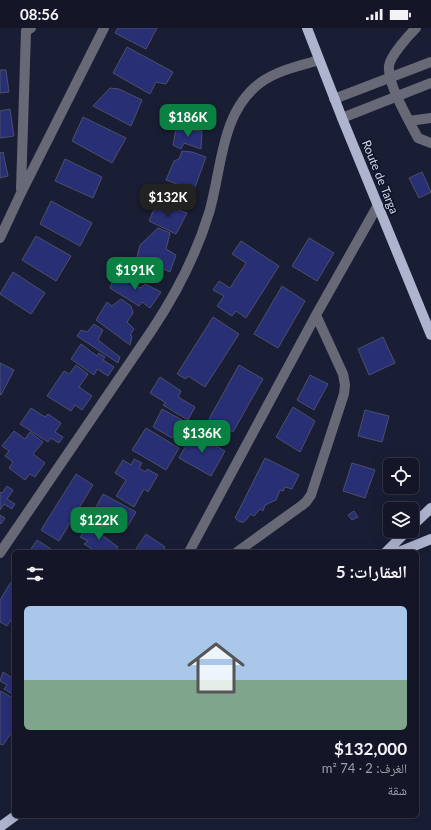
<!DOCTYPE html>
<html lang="ar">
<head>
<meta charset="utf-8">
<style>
  :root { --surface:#141628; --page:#1d1f30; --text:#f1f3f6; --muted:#9d9fa8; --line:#333545; --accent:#0b8043 }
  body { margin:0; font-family:Lato,"Noto Naskh Arabic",sans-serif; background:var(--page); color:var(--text); direction:rtl; height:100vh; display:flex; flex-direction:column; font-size:15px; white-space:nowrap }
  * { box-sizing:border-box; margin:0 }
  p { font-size:13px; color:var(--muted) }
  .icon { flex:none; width:22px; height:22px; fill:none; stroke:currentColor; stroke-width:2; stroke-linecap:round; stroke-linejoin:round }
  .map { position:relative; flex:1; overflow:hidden; direction:ltr }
  .side { position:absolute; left:12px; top:522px; width:407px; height:268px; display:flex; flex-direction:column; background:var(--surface); border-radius:6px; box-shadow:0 4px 16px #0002,0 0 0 1px var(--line); direction:rtl }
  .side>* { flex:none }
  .tools { position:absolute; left:383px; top:430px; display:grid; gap:8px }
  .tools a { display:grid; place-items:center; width:36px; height:36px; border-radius:6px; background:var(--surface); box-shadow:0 4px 16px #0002,0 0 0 1px var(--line); font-size:20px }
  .price { position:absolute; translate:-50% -34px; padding:0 9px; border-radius:8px; background:var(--accent); color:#fff; font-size:13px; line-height:26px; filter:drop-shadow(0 1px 2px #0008) }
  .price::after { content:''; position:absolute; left:50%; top:24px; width:12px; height:9px; margin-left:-6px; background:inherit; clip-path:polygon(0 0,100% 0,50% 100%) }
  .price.on { background:#222; color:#fff }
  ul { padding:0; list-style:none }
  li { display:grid; align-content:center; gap:8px; height:212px; padding:0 12px }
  li span { display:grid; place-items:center; height:124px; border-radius:6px; color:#555 }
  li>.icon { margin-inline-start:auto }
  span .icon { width:72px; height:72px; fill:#fffc; stroke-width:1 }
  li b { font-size:17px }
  h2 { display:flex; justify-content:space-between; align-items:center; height:48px; padding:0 12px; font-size:17px }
  .status { display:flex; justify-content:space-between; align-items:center; height:28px; padding:0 20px; background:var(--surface); direction:ltr }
  .status svg { height:11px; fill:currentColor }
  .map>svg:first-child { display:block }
  .building { fill:#292f75; stroke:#4a506a }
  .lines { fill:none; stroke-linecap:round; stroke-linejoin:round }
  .minor { stroke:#676a76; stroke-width:10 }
  .major { stroke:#aeb4ce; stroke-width:10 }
  .labels { text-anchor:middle; stroke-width:3.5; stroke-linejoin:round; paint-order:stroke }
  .street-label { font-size:12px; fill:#d5d9e9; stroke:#11152b }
</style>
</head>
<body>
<div class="status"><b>08:56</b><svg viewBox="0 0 49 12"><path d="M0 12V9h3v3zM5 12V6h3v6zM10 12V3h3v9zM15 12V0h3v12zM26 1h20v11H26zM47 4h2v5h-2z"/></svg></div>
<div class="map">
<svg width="431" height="802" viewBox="0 0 431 802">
  <rect width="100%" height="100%" fill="#1a1e35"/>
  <path class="building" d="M118,0H157L146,21L115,5Z
    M127,19L173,44L166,56L156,54L150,66L113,45Z
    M0,42H6L9,64L0,65Z
    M110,60L119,61L142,72L131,98L93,78Z
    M10,81L14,108L0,110V83Z
    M83,89L126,110L112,135L72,113Z
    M176,101L202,103L201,121L184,115L181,121L173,117Z
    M182,123L192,124L206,129L191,170L183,167L185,159L166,152L174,133L179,131Z
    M3,124L8,148L0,150V125Z
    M65,131L102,149L93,170L55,153Z
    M422,144L431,164L419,170L409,150Z
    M51,173L92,195L80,218L40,196Z
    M157,174L187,185L176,206L149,193Z
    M158,200L170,205L166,221L176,227L170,244L137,229L140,217Z
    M36,208L71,228L56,253L22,232Z
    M309,210L334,225L317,253L292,238Z
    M241,213L279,238L246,290L236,283L232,288L217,278L224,268L213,262L219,253L230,260L246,235L232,226Z
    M13,244L45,265L31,286L0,266Z
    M115,247L124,253L127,247L135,254L133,257L141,260L145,256L161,264L150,280L142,274L139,278L110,260Z
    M282,258L305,273L278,320L254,306Z
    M121,271L131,278L133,285L127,294L134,301L130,307L132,308L130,317L96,292L107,274L112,278Z
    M213,289L239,306L205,359L188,348L186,351L177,346Z
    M94,296L103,302L98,312L120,329L118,335L77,308L81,302L87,304Z
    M383,309L395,335L369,347L358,321Z
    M81,316L97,328L99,325L105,329L103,332L114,339L108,348L97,341L94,347L71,331Z
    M0,335L14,342L1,367L0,366Z
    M76,337L88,346L79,359L92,368L82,382L75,377L71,383L47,368L64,343L69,346Z
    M239,337L263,351L233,404L209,391Z
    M310,347L328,356L314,382L297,372Z
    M160,349L181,363L178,369L195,379L188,392L163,377L166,375L150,365Z
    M293,379L315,393L300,424L276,409Z
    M31,380L45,389L48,386L61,395L55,404L63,409L59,415L51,410L48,414L20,396Z
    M162,381L182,392L172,410L153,399Z
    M365,382L389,388L382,414L358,408Z
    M146,400L179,420L166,442L132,422Z
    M14,403L25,411L30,404L43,414L33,426L45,435L35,449L30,446L25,452L9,440L13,434L5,428L9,423L2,418Z
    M193,405L225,423L211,448L179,430Z
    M265,430L299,447L292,461L285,459L283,463L280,462L276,472L265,477L263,483L260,481L254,488L251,486L244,494H240L235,490Z
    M134,431L142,435L139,440L145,444L147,441L158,447L148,464L144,461L134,479L116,468L126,452L115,445L123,432L131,437Z
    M352,435L375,442L365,470L343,463Z
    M76,446L93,457L59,513L41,502Z
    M7,458L13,462L7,471L15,476L12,481L4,476L0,482V464L2,465Z
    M103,466L136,484L126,501L94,483Z
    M354,483L358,489L352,492L348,487Z
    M0,487L5,490L1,496L0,495Z
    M96,498L105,503L102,507L118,519L115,524H97L84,516L88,513L80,509L85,502L92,505Z
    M146,506L165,519L163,524H134Z
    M37,512L54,523L53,524H29Z
    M14,549V587L7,598L0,594V572Z
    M14,643V667L4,661L7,657L0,653L3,644L11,649Z
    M1,663L14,671V701L3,717L0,716V664Z"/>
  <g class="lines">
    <path class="minor" d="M416,0C409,7 390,28 389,38C387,56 410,94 418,110L431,115
      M334,71L431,34
      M342,90L431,55
      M409,93L431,90
      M21,161L26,3L31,0
      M0,210L21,165L104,0
      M189,524L316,287L378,177
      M237,524L301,478L306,474L311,467L344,366L345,357L343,346L316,287
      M0,525L152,302C176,266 196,227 209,185C222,142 220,85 260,55C277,42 300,38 319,32"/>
    <path class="major" d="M307,0L342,90L431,307
      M412,498L431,480
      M386,524L407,503
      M399,524L431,511
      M0,799L15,788"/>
  </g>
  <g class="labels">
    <g class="street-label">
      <text transform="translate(380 149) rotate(68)" y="4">Route de Targa</text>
    </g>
  </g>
</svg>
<div class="tools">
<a><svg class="icon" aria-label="locate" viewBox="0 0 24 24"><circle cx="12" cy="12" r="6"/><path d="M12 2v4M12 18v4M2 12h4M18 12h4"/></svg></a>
<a><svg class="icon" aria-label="layers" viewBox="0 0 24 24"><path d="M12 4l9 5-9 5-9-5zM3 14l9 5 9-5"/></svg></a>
</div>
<b class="price" style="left:188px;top:110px">$186K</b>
<b class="price on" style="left:168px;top:190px">$132K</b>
<b class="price" style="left:135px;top:263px">$191K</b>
<b class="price" style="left:202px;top:426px">$136K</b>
<b class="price" style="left:99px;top:513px">$122K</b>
<section class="side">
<h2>العقارات: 5<svg class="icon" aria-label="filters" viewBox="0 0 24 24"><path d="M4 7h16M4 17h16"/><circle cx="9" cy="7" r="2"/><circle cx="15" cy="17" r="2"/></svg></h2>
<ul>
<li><span style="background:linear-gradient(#a9c7e8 60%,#7fa58c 0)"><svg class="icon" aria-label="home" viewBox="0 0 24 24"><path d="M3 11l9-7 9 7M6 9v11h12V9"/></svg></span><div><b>$132,000</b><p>الغرف: 2 · 74 m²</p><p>شقة</p></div></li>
</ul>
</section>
</div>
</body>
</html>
